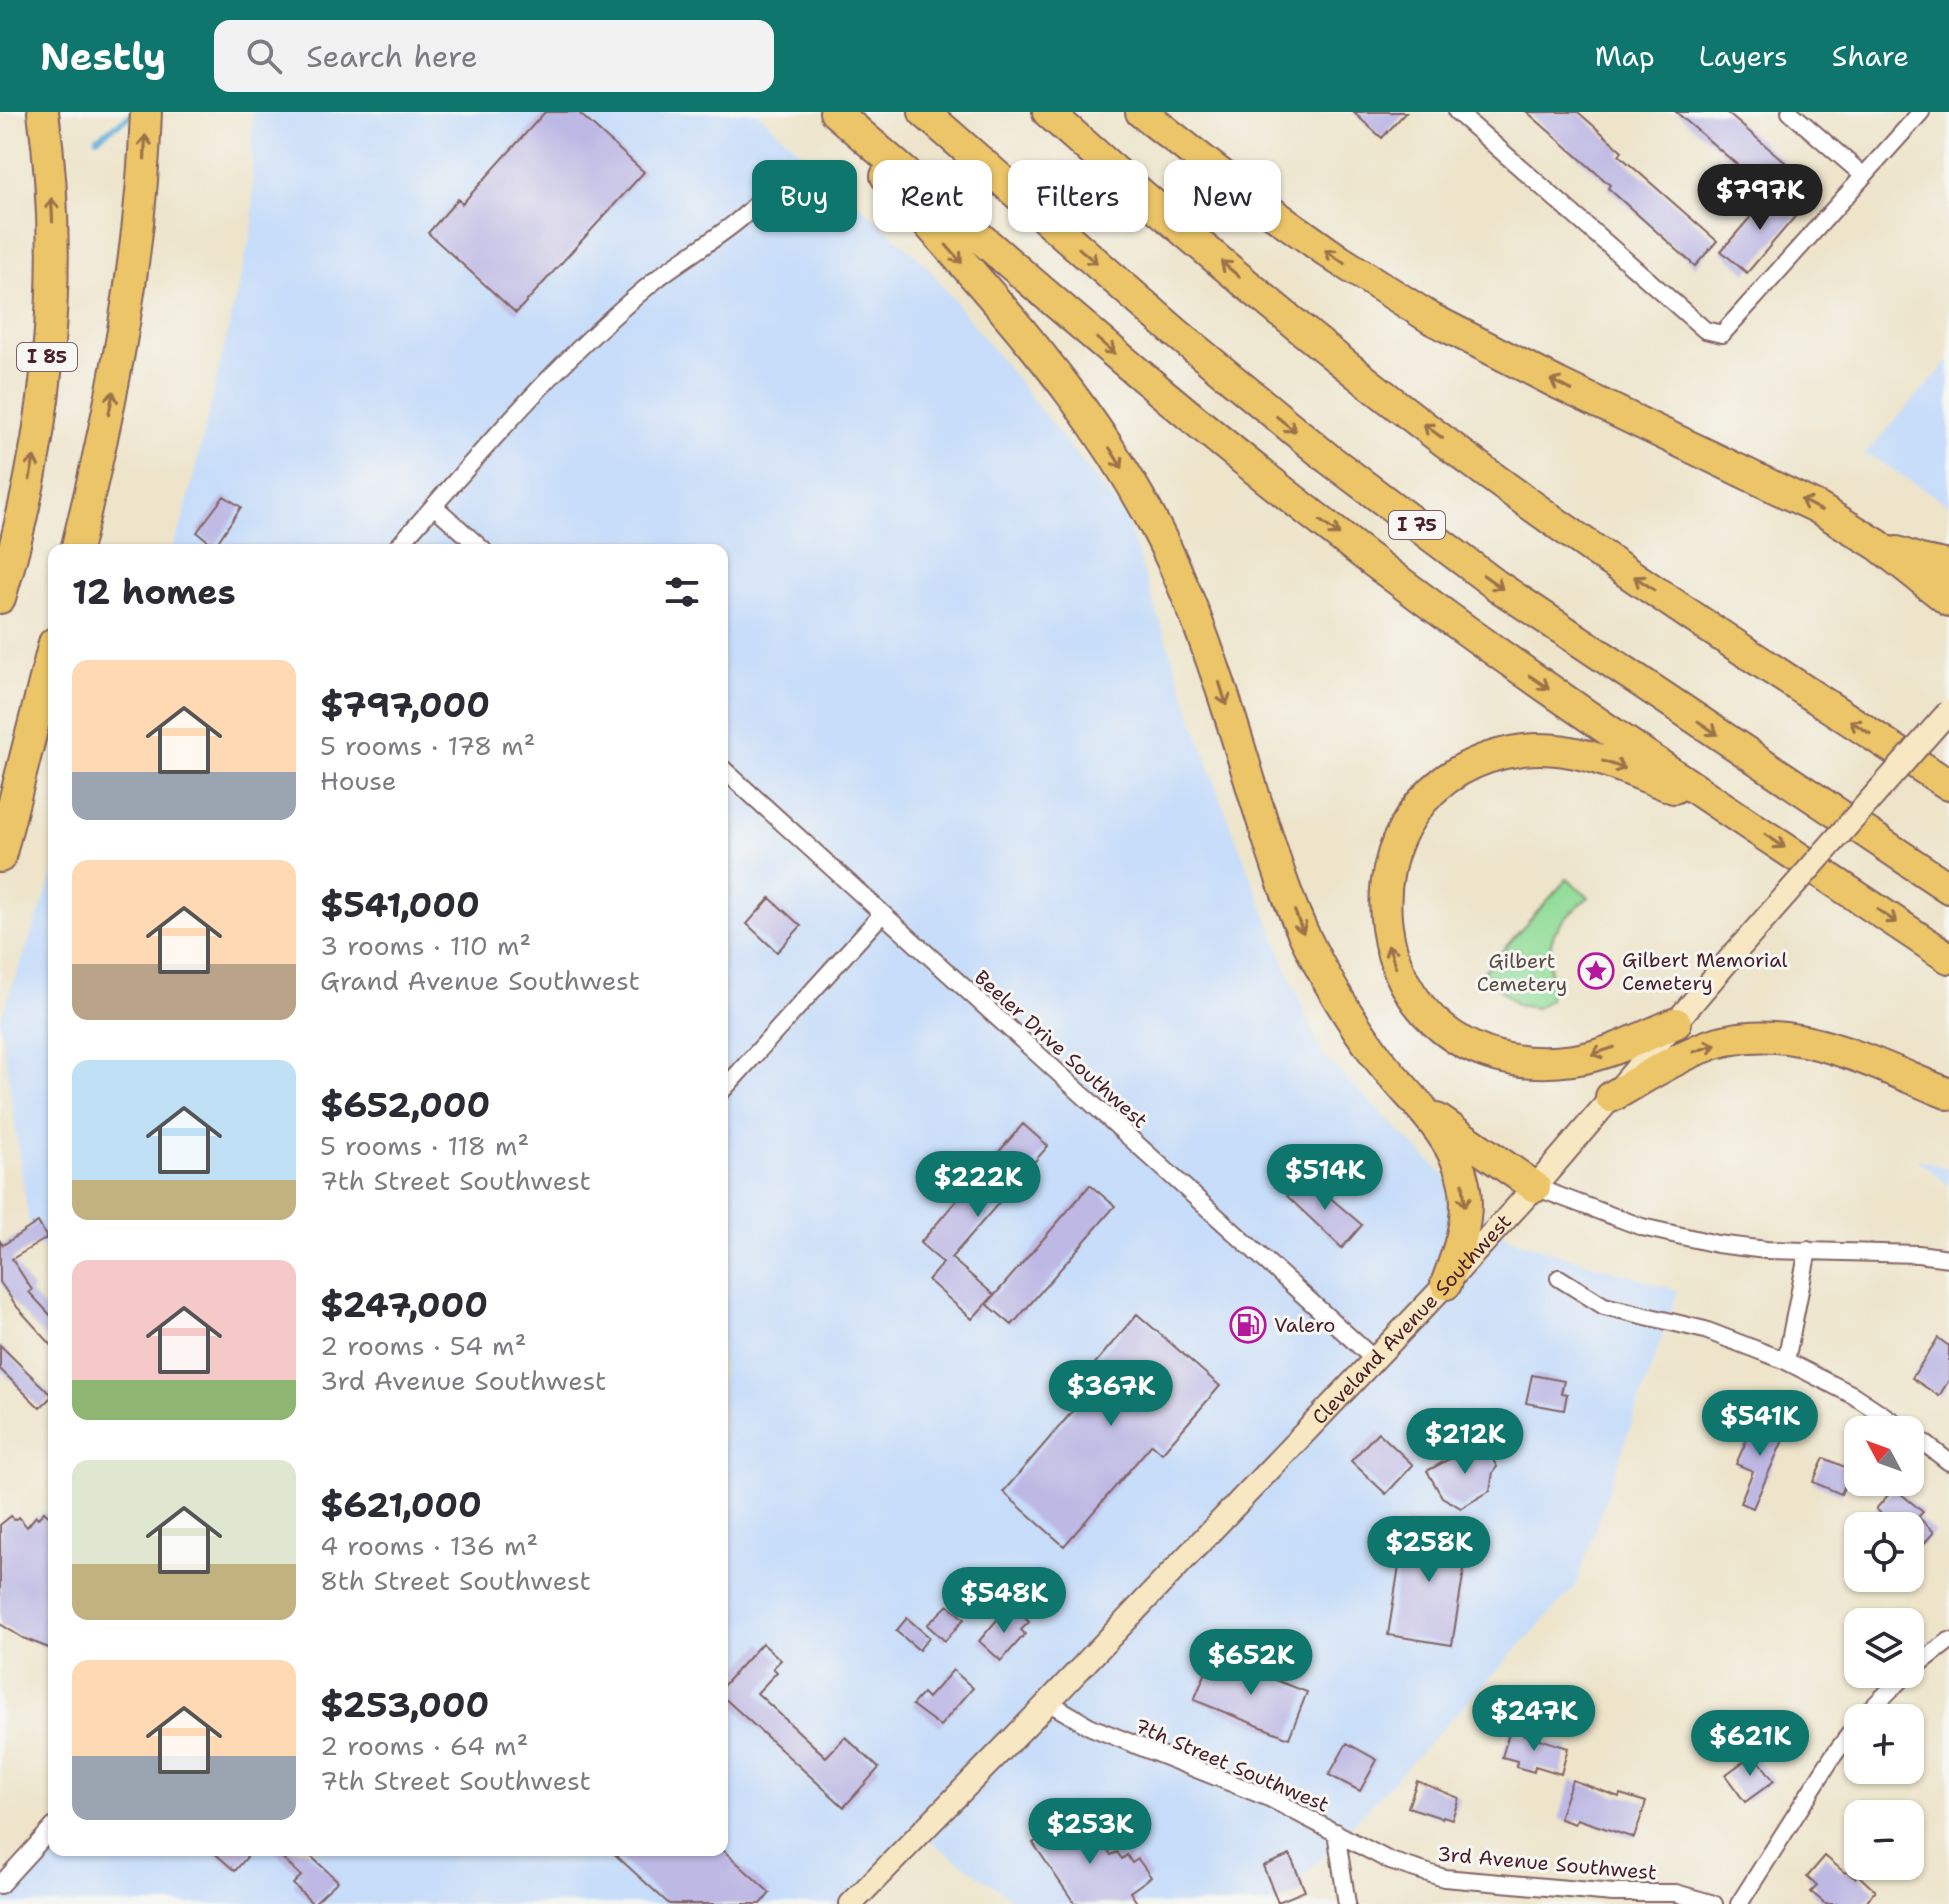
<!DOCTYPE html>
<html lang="en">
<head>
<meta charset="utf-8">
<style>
  :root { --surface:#fff; --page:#f2f2f3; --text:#2b2b33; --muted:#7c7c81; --accent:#0f766e }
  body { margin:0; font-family:"Shantell Sans",sans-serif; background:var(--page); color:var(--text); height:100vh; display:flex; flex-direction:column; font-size:30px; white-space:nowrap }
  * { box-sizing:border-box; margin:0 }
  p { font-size:26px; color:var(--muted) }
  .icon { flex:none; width:44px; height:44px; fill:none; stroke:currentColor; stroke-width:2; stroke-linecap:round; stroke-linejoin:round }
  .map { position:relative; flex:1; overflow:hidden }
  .drawer { position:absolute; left:48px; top:432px; width:680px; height:1312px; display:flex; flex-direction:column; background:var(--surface); border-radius:16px; box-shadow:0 2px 6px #0004 }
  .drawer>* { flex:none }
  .guide { position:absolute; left:752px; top:48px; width:760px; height:72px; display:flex; gap:16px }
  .needle { width:52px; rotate:311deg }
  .fabs { position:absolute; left:1844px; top:1304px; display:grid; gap:16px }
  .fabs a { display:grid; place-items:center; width:80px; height:80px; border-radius:16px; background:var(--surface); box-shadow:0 2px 6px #0004; font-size:40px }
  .price { position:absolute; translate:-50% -68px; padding:0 18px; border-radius:28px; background:var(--accent); color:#fff; font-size:26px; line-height:52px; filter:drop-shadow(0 2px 4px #0008) }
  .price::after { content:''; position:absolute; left:50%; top:48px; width:24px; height:18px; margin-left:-12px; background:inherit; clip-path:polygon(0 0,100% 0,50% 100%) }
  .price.current { background:#222; color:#fff }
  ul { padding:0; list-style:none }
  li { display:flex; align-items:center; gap:24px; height:200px; padding:0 24px }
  li span { display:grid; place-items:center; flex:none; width:224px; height:160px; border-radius:16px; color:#555 }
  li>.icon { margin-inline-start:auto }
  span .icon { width:96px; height:96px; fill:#fffc; stroke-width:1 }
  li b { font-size:34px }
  h2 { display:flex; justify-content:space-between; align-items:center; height:96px; padding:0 24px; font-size:34px }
  .pill { padding:0 28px; border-radius:16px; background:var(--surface); box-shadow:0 2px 6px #0004; font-size:28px; line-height:72px }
  .pill.current { background:var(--accent); color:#fff }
  header { display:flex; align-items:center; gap:48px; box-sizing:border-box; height:112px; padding:0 40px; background:var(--accent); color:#fff }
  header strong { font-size:38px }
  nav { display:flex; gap:44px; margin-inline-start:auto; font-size:28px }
  .search { width:560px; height:72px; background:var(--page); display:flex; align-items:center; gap:20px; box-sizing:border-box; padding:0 28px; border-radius:16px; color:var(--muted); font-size:30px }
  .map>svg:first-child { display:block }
  .built { fill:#c7ddf9 }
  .green { fill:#92dd99; stroke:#6e7e62; stroke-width:2 }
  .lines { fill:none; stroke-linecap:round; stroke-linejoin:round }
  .stream { stroke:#60abd9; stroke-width:6 }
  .building { fill:#beb9e4 }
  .minor-casing { stroke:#836463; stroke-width:20 }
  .secondary-casing { stroke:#836463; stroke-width:26 }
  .motorway-casing { stroke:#836463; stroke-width:34 }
  .minor { stroke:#fff; stroke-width:16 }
  .secondary { stroke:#f7e8c3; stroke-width:22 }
  .motorway { stroke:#ecc569; stroke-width:30 }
  .secondary-bridge-casing { stroke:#836463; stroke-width:26; stroke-linecap:butt }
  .secondary-bridge { stroke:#f7e8c3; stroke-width:22 }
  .oneway { stroke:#9b724a }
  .labels { text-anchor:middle; stroke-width:6; stroke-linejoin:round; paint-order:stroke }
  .shield { fill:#f6f6f2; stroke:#7e6067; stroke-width:2 }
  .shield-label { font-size:18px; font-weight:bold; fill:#4a1f2b }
  .poi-label { font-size:20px; fill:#4a1f2b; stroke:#f6f6f2; text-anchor:start }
  .park-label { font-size:20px; fill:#5c4e46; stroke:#f6f6f2 }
  .street-label { font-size:20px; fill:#4a1f2b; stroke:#f6f6f2 }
</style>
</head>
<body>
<header>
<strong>Nestly</strong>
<div class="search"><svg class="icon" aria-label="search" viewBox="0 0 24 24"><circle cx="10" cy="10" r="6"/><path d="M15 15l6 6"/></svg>Search here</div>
<nav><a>Map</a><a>Layers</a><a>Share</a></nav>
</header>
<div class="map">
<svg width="1949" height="1792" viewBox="0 0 1949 1792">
  <rect width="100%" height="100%" fill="#f6f6f2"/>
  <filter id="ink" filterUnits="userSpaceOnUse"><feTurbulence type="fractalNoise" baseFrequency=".0125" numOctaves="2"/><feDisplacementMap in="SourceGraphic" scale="16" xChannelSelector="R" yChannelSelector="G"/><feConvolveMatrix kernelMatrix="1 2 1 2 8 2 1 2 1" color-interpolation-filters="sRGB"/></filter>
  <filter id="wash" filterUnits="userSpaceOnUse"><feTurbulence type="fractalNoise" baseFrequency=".006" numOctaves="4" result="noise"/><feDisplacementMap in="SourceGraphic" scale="32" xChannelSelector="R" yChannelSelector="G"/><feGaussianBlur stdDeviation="1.8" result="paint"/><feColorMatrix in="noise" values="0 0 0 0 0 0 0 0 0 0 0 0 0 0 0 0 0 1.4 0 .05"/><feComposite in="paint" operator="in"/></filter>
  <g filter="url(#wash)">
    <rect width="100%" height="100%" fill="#ede4ca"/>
    <path class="built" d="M252,0H757L926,153L1125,405L1220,686L1321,942L1508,1126L1678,1179L1575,1475L1278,1792H1020L917,1720L845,1792H0L54,1729V1738H722V438H172L184,405L253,113Z
      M1949,249V393L1874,346L1864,343Z
      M54,761V1145L31,1125L0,908Z
      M1916,1046L1949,1057V1074Z"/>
    <path class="green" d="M1567,767L1589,785C1536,828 1554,830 1549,888L1536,896L1517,893L1482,861Z"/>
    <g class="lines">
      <path class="stream" d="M97,26L136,0"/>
    </g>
    <g id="blocks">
      <path class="building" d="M545,0H578L644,60L516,201L428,121L458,87L462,92Z
        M1353,0H1406L1382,26Z
        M1527,0H1578L1622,39L1619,43L1717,129L1695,154L1608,76L1610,73Z
        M1676,0H1726L1785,50L1763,75Z
        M1773,79L1798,101L1747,161L1721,139Z
        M224,384L241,395L215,434L197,420Z
        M770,786L801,814L777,840L747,812Z
        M1023,1012L1048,1034L951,1146L994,1183L972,1207L928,1168L943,1151L920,1131Z
        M1305,1064L1362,1113L1342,1136L1287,1084Z
        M1090,1073L1115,1094L1012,1213L987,1192Z
        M38,1110L47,1126L12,1147L32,1178L29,1180L54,1207V1236L17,1195L0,1170V1129L3,1133Z
        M1137,1202L1220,1274L1162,1341L1152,1332L1064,1434L1003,1380L1090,1279L1080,1269Z
        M1938,1226L1949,1234V1268L1939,1284L1912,1266Z
        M0,1233L52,1284L40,1296L0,1257Z
        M1532,1263L1564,1269L1561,1281L1567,1282L1564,1298L1526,1291Z
        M1767,1310L1787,1319L1753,1396L1740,1391L1753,1359L1736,1352L1754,1311L1765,1316Z
        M1378,1320L1413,1353L1386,1382L1351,1349Z
        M1482,1329L1497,1355L1493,1360L1490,1379L1461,1396L1442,1385L1427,1359Z
        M1824,1346L1852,1358L1841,1382L1813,1370Z
        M1894,1376L1923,1400L1918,1405L1934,1420L1922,1434L1910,1424V1414H1895L1876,1397Z
        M44,1400L54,1409V1538L23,1526L0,1512V1413L11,1404L14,1408L19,1405L27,1415L36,1404L38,1406Z
        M1406,1410L1470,1420L1452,1533L1388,1523Z
        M948,1493L964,1507L945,1529L927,1513Z
        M1017,1499L1029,1510L1021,1518L1025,1522L1001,1549L979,1529L1002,1502L1009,1508Z
        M907,1506L929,1525L919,1538L896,1519Z
        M762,1531L781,1548L773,1556L777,1560L757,1581L826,1645L845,1625L879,1656L844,1695L722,1584V1575Z
        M1213,1544L1307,1580L1289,1626L1194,1588Z
        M953,1558L973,1576L940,1614L912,1593L923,1581L928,1586Z
        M1510,1618L1568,1636L1561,1662L1535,1654L1534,1660L1516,1655L1517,1649L1502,1645Z
        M1742,1620L1756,1629L1747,1643L1733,1634Z
        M1347,1631L1377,1648L1360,1679L1329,1663Z
        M1754,1642L1774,1669L1745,1690L1725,1663Z
        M1572,1668L1619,1685L1620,1682L1646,1690L1634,1726L1577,1707L1575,1712L1560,1707V1703Z
        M1417,1669L1459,1686L1452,1707L1443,1704L1442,1706L1408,1695Z
        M1076,1702L1094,1728L1099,1725L1111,1743L1117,1740L1122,1747L1127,1743L1132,1751L1138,1747L1151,1765L1130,1780L1138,1792H1075L1033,1731Z
        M211,1738H253L235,1759Z
        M274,1738H304L338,1769L313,1792L293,1772L301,1764Z
        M610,1738H723L770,1781L761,1792H669Z
        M1290,1743L1305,1779L1278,1790L1263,1754Z
        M1825,1744L1845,1761L1847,1759L1855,1766L1858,1763L1875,1779L1864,1792H1826L1811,1780L1817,1774L1807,1765Z"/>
    </g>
  </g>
  <g filter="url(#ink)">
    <use href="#blocks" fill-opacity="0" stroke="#836463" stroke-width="2"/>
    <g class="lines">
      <defs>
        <path id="minor" d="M1457,0L1705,218L1722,222L1921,0
          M1790,0L1864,64
          M434,394L483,438
          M395,438C479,343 559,246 658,166C681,147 752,106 763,82C765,77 765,69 765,64
          M722,656L1375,1248
          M722,979L882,802
          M1535,1075L1642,1115L1717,1132L1766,1138L1918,1142L1949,1146
          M1559,1166L1604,1194L1705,1218L1786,1249L1853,1283L1906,1318
          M1786,1249L1808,1138
          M1910,1320L1949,1350
          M1910,1559L1949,1529
          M1048,1590L1091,1615L1269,1686L1390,1749L1444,1766L1613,1781H1676L1714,1792
          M1862,1606L1906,1562
          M1336,1720L1347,1792
          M0,1773L54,1714
          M1739,1792L1833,1644L1858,1611"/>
        <g id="secondary">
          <path id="s1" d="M851,1792L1037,1602L1446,1172L1535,1075L1734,842"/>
        </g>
        <path id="motorway" d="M835,0C1021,161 1206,325 1403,472C1580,604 1766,723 1949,846
          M924,0L1175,220L1329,347L1496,473L1949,776
          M1048,0C1198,134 1353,265 1517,383C1657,484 1804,578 1949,673
          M1141,0L1250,85L1339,148L1432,207L1559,272L1818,396L1878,433L1949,489
          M886,64C999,193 1120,317 1185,479C1213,546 1234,616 1255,686C1270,732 1284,781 1305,825C1325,867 1350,908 1378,946C1408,985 1454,1021 1464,1072C1471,1106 1458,1140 1446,1172
          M76,438C112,293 141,149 146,0
          M1897,440L1920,448L1949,454
          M0,486C47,330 66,163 43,0
          M1674,676C1627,658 1575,631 1523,638C1317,665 1349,979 1574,948C1609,943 1644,924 1676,911
          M0,745L54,531
          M1611,985C1639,969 1667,951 1697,938C1782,900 1870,951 1949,982
          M1437,1007L1535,1075"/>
      </defs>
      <use href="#minor" class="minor-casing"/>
      <use href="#secondary" class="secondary-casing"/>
      <use href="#motorway" class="motorway-casing"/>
      <use href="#minor" class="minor"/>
      <use href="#secondary" class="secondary"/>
      <use href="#motorway" class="motorway"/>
      <defs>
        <path id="secondary-bridge" d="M1734,842L1949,599"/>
      </defs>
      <use href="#secondary-bridge" class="secondary-bridge-casing"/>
      <use href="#secondary-bridge" class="secondary-bridge"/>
    </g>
    <defs><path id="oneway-shaft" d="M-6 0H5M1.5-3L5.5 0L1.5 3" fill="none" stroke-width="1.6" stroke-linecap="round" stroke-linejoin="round" transform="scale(2)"/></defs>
    <g class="oneway">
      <use href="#oneway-shaft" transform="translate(145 35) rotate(-88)"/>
      <use href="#oneway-shaft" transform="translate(52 98) rotate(-93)"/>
      <use href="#oneway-shaft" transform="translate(954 142) rotate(49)"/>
      <use href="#oneway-shaft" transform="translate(1088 144) rotate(41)"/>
      <use href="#oneway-shaft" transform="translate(1335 145) rotate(-146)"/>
      <use href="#oneway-shaft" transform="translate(1230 157) rotate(-140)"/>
      <use href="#oneway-shaft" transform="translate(1106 234) rotate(40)"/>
      <use href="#oneway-shaft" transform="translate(1561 273) rotate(-154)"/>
      <use href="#oneway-shaft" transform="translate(111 291) rotate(-78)"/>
      <use href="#oneway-shaft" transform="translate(1286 312) rotate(39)"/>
      <use href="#oneway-shaft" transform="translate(1433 319) rotate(-143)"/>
      <use href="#oneway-shaft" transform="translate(1116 346) rotate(58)"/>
      <use href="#oneway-shaft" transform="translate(32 356) rotate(-79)"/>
      <use href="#oneway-shaft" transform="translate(1811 393) rotate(-152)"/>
      <use href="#oneway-shaft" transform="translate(1330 416) rotate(37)"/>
      <use href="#oneway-shaft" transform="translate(1493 470) rotate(36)"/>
      <use href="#oneway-shaft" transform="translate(1644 471) rotate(-146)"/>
      <use href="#oneway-shaft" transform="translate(1539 570) rotate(34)"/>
      <use href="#oneway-shaft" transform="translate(1223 582) rotate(73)"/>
      <use href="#oneway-shaft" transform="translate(1860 615) rotate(-147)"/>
      <use href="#oneway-shaft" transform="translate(1708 616) rotate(34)"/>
      <use href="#oneway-shaft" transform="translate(1614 653) rotate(19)"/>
      <use href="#oneway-shaft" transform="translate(1775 729) rotate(34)"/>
      <use href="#oneway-shaft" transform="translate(1887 804) rotate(34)"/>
      <use href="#oneway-shaft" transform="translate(1299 810) rotate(69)"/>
      <use href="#oneway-shaft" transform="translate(1392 844) rotate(-108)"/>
      <use href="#oneway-shaft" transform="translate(1705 936) rotate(-19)"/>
      <use href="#oneway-shaft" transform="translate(1603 939) rotate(162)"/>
      <use href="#oneway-shaft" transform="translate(1464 1083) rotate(85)"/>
    </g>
  </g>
  <defs>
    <symbol id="sight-ring" viewBox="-11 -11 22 22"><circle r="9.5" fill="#f6f6f2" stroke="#b5179e" stroke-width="1.5"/><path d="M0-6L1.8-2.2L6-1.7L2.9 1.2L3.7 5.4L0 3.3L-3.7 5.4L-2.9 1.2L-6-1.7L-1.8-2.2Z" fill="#b5179e"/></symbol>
    <symbol id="fuel-ring" viewBox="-11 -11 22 22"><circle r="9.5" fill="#f6f6f2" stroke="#b5179e" stroke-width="1.5"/><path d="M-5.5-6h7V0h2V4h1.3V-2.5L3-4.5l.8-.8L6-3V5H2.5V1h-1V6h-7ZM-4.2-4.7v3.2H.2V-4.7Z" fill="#b5179e"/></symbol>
  </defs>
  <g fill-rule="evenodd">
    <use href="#sight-ring" x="1576" y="839" width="40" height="40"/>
    <use href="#fuel-ring" x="1228" y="1193" width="40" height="40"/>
  </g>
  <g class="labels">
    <g class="shield">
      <rect x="17" y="231" width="60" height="28" rx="6"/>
      <rect x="1389" y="399" width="56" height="28" rx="6"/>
    </g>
    <g class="shield-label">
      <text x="47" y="251">I 85</text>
      <text x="1417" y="419">I 75</text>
    </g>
    <g class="poi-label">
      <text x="1622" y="855">Gilbert Memorial<tspan x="1622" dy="23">Cemetery</tspan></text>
      <text x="1274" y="1220">Valero</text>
    </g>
    <g class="park-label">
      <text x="1522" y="856">Gilbert<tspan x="1522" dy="23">Cemetery</tspan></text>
    </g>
    <g class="street-label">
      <text transform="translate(1061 937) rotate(42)" y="7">Beeler Drive Southwest</text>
      <text dy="7" stroke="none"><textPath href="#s1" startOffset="810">Cleveland Avenue Southwest</textPath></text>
      <text transform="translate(1232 1653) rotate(23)" y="7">7th Street Southwest</text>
      <text transform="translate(1547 1751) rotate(5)" y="7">3rd Avenue Southwest</text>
    </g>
  </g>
</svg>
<div class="fabs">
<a><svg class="needle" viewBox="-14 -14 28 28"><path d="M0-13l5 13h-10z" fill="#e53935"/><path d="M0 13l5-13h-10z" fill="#7c7c81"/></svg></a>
<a><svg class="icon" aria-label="locate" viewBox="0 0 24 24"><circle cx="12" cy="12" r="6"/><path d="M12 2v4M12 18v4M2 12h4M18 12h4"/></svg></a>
<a><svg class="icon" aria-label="layers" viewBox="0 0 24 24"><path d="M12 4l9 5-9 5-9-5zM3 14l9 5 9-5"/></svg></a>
<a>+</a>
<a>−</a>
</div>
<b class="price current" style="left:1760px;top:120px">$797K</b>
<b class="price" style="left:1325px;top:1100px">$514K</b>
<b class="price" style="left:978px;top:1107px">$222K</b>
<b class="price" style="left:1111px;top:1316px">$367K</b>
<b class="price" style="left:1760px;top:1346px">$541K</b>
<b class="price" style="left:1465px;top:1364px">$212K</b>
<b class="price" style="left:1429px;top:1472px">$258K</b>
<b class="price" style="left:1004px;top:1523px">$548K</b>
<b class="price" style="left:1251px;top:1585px">$652K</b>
<b class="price" style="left:1534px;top:1641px">$247K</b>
<b class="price" style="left:1750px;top:1666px">$621K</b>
<b class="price" style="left:1090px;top:1754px">$253K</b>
<div class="guide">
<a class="pill current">Buy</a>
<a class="pill">Rent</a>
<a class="pill">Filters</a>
<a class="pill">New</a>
</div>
<section class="drawer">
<h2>12 homes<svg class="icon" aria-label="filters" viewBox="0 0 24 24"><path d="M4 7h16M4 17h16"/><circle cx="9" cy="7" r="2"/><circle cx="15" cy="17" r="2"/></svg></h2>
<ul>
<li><span style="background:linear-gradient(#ffd9b3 70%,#9aa5b1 0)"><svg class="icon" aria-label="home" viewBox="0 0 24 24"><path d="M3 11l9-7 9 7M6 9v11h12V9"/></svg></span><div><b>$797,000</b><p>5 rooms · 178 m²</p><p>House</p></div></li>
<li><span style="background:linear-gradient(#ffd9b3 65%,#b9a48a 0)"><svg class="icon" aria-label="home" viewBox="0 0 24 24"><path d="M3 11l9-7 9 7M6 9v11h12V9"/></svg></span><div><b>$541,000</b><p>3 rooms · 110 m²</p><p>Grand Avenue Southwest</p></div></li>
<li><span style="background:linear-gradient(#bfe0f5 75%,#c2b280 0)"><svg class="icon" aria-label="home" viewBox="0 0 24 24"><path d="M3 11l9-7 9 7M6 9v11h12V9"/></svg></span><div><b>$652,000</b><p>5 rooms · 118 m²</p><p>7th Street Southwest</p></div></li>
<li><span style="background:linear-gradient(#f6c9c9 75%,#8fb573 0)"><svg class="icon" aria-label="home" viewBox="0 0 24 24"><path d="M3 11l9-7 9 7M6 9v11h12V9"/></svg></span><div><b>$247,000</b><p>2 rooms · 54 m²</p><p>3rd Avenue Southwest</p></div></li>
<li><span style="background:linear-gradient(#dfe7d0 65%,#c2b280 0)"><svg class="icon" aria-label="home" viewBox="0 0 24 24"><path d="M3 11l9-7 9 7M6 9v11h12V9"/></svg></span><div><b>$621,000</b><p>4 rooms · 136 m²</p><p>8th Street Southwest</p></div></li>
<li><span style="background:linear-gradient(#ffd9b3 60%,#9aa5b1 0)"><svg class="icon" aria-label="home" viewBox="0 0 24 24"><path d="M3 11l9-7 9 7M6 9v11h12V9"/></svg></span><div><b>$253,000</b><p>2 rooms · 64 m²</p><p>7th Street Southwest</p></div></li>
</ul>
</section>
</div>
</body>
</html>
